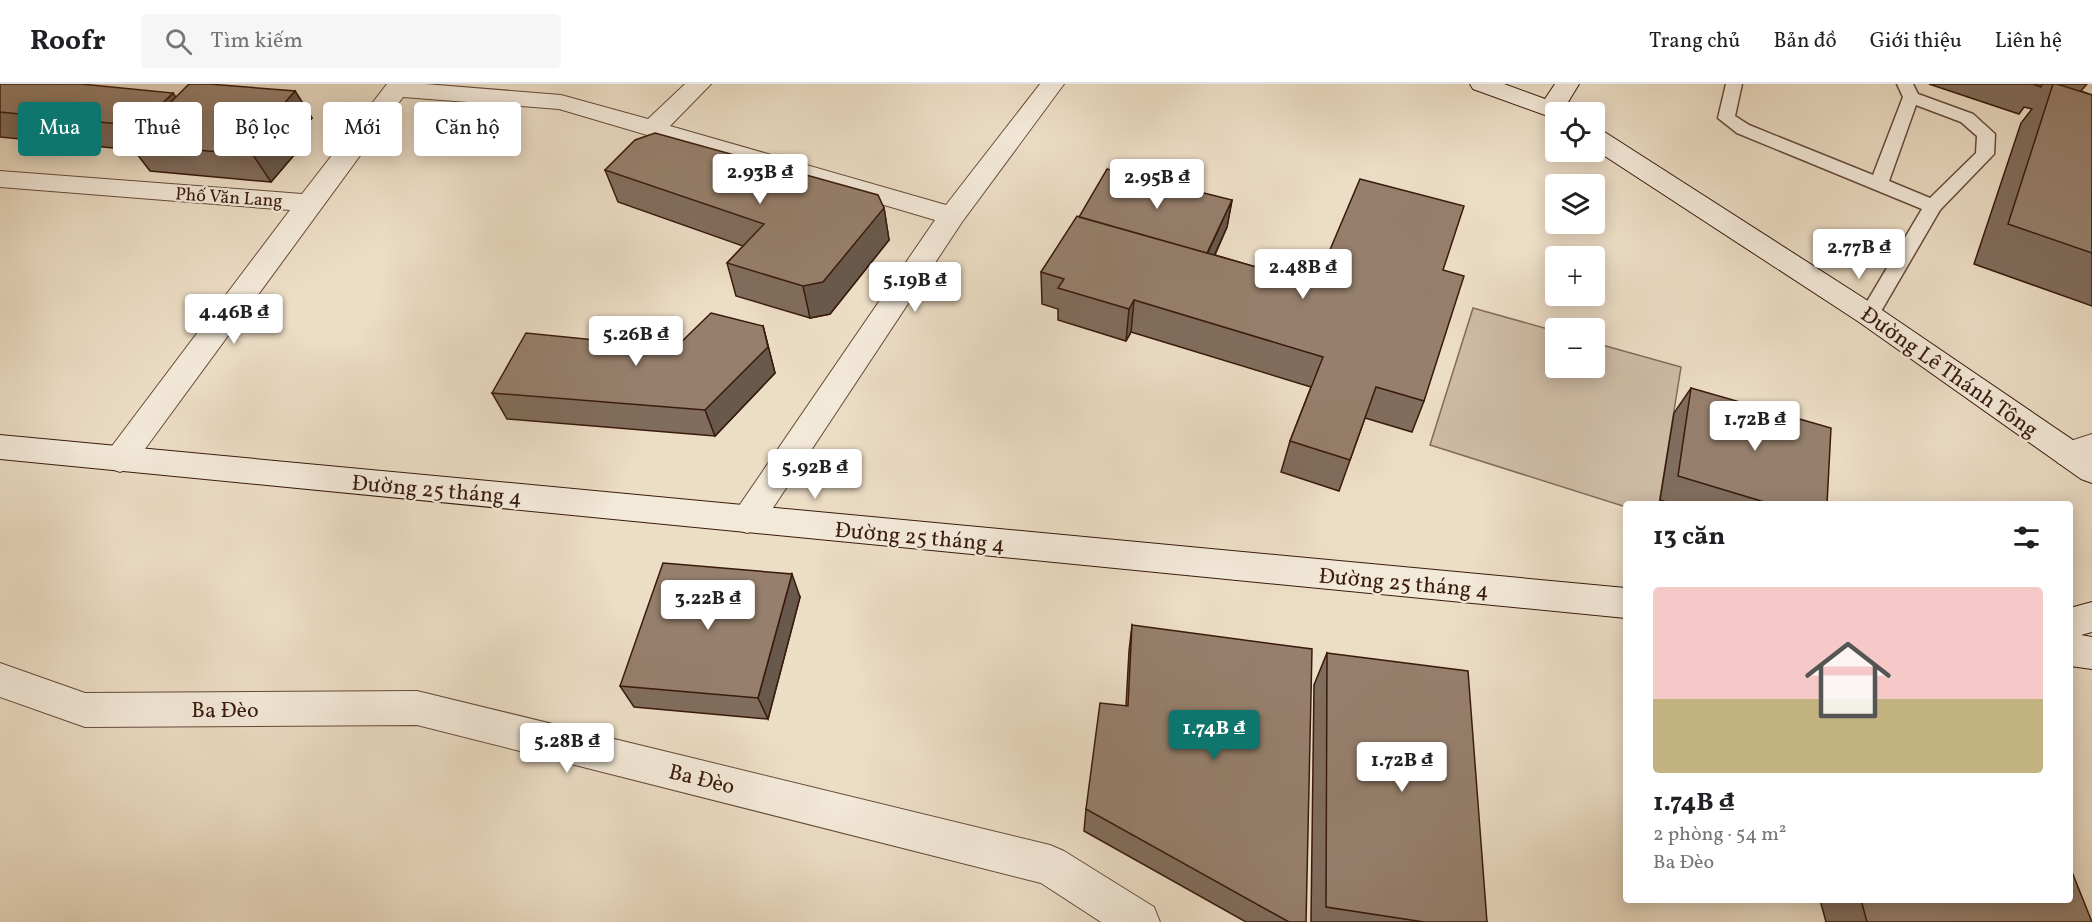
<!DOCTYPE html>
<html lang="vi">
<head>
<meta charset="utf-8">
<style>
  :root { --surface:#fff; --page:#f6f6f6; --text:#202124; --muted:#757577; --line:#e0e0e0; --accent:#0f766e }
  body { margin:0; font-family:Vollkorn,serif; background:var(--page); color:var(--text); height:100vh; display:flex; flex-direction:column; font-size:22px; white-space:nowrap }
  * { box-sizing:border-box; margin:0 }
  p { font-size:20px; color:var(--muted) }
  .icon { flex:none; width:33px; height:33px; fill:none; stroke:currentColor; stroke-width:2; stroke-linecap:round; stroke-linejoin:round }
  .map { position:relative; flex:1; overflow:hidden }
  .sheet { position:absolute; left:1623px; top:417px; width:450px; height:402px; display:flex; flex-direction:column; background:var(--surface); border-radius:6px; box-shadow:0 3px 15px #0003 }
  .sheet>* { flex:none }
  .hud { position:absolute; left:18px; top:18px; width:570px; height:54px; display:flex; gap:12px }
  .buttons { position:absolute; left:1545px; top:18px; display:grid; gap:12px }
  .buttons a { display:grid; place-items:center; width:60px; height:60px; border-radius:6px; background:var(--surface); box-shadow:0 3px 15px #0003; font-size:30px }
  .price { position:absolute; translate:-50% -51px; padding:0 14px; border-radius:6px; background:#fff; color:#222; font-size:20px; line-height:39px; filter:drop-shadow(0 2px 3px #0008) }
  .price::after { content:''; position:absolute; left:50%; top:36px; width:18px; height:14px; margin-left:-9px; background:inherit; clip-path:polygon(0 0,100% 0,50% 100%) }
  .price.current { background:var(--accent); color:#fff }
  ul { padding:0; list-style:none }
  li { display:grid; align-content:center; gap:12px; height:318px; padding:0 30px }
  li span { display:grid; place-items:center; height:186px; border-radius:6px; color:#555 }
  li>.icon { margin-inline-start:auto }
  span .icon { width:108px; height:108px; fill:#fffc; stroke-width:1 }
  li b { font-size:26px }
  h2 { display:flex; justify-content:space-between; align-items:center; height:72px; padding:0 30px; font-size:26px }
  .chip { padding:0 21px; border-radius:6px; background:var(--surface); box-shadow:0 3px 15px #0003; font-size:21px; line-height:54px }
  .chip.current { background:var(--accent); color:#fff }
  header { display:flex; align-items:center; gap:36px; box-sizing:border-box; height:84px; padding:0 30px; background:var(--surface); border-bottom:2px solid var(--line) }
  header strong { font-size:28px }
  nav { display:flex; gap:33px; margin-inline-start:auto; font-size:21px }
  .search { width:420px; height:54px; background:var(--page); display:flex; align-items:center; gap:15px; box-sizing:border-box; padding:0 21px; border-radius:6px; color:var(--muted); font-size:22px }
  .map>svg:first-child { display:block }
  .green { fill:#cebca6; stroke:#846b59; stroke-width:1.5 }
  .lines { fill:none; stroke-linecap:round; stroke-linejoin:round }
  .lane-casing { stroke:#664b3a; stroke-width:3 }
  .street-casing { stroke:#664b3a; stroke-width:2 }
  .secondary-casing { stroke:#391a0c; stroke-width:2 }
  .lane { fill:#f3e9d9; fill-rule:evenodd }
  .street { fill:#f3e9d9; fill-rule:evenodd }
  .secondary { fill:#f3e9d9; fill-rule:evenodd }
  .wall { fill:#816d5d; stroke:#391a0c; stroke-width:1.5 }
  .shaded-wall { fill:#69594c; stroke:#391a0c; stroke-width:1.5 }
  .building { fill:#967f6c; stroke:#391a0c; stroke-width:1.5 }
  .labels { text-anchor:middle; stroke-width:4.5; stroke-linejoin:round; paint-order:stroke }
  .far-street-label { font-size:18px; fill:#391a0c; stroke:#f3e9d9 }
  .street-label { font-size:22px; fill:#391a0c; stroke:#f3e9d9 }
</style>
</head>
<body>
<header>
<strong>Roofr</strong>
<div class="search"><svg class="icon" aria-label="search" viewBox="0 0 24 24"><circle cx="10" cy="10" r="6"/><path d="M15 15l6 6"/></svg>Tìm kiếm</div>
<nav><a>Trang chủ</a><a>Bản đồ</a><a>Giới thiệu</a><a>Liên hệ</a></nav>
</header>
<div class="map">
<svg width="2092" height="838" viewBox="0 0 2092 838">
  <rect width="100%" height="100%" fill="#ecddc5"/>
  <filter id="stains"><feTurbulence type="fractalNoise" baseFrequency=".00333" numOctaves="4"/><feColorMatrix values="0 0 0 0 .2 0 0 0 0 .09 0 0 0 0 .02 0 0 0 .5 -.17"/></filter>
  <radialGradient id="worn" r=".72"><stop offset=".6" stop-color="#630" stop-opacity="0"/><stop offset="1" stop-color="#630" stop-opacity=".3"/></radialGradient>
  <path class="green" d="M1473,224L1555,247L1556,284H1594L1595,259L1681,283L1659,420H1626V423L1430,361Z"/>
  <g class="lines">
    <defs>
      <path id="lane" d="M1726,0H1742L1735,32L1749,41L1873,91L1903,13L1897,0H1913L1918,10L1973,30L1995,50L1994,70L1940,126L1876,236L1869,238L1862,236L1859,231L1922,125L1737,49L1718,34ZM1916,21L1961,38L1977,52L1976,69L1930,114L1889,97Z"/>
      <path id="street" d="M387,0H425L561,11L648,35L685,0H711L670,42L946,121L1040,0H1064L962,138L759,445L747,449L735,445L730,435L935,136L559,25L403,13L131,384L120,388L109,384L104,375L109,366L290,126L0,103V87L302,110Z
        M2092,350V375L2069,383L2058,379L2053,370L2058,361Z
        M0,579L85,609L417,607L1050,761L1064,767L1154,823L1160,838H1101L1041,799L417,641L85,643L0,613Z"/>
      <path id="secondary" d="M1470,0H1504L1545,15L1555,0H1579L1565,23L1568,28H1556V35L1473,5Z
        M1594,45L1603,47L1879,224L2092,369V399L2081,395L1859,238L1594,65Z
        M0,351L1626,504V534L0,375Z
        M2092,518V548L2081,551L2092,553V585L2070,582V524Z"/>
    </defs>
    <use href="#lane" class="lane-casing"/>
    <use href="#street" class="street-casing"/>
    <use href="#secondary" class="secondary-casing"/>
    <use href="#lane" class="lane"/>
    <use href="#street" class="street"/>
    <use href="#secondary" class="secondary"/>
  </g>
  <path class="wall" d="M0,0L176,13L295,7L312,34L289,61L295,70L271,98L150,87L134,66L0,53Z
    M1929,0H2087L2081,7L2092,11V222L1974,180L2021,39L2032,25L2024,23L2019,30Z
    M605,86L884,124L889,156L830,230L810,234L736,212L727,179L743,162L618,118Z
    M1232,116L1227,143L1215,171L1317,201L1321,187L1443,186L1424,317L1412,348L1365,334L1339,407L1281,388L1290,357L1311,303L1131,248L1126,257L1058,236V225L1042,220L1041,188L1079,133Z
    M763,242L775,289L715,352L507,335L492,309Z
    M1691,304L1827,420H1672L1660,416L1674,329Z
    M800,513L768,635L634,623L620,602Z
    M1132,541L1306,838H1246L1084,747L1086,725L1126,622L1129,567Z
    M1327,569L1487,838H1311L1314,601Z
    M1820,816H2070L2092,838H1826Z"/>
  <path class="shaded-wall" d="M295,7L312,34L289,61L295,70L271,98L253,71L264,42Z
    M173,9L192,36L155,62L139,42Z
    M1232,116L1227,143L1201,201L1205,175Z
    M884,124L889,156L830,230L810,234L803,202Z
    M1134,216L1131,248L1126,257L1129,225Z
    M763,242L775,289L715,352L705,326Z
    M792,490L800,513L768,635L758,614Z"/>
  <path class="building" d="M0,0H81L173,9L139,42L0,28Z
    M189,0H209L295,7L264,42L278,43L253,71L129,60Z
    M2033,0H2042L2041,3Z
    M2053,0H2057L2092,11V169L2008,140Z
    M655,49L878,111L884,124L823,198L803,202L727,179L764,140L605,86L635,56Z
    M1107,85L1232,116L1207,169L1079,133Z
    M1360,95L1464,122L1443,186L1464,192L1424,317L1376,303L1350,376L1290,357L1323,273L1134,216L1129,225L1058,204L1064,195L1041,188L1077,132L1323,202L1329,189L1321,187Z
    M711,229L763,242L768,263L705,326L492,309L526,249L675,264Z
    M1691,304L1831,344L1827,420H1771L1678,392Z
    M663,479L792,490L758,614L620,602Z
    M1132,541L1312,565L1306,838H1289L1086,725L1100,619L1128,622Z
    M1327,569L1468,587L1487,838H1424L1326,823Z
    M2070,783L2092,838H1867L1861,816H2070Z"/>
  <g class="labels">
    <g class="far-street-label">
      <text transform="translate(229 113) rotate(4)" y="6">Phố Văn Lang</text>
    </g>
    <g class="street-label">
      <text transform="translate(1950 287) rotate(35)" y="8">Đường Lê Thánh Tông</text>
      <text transform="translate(437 405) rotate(5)" y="8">Đường 25 tháng 4</text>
      <text transform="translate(920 452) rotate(5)" y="8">Đường 25 tháng 4</text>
      <text transform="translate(1404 498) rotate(5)" y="8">Đường 25 tháng 4</text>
      <text x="225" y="633">Ba Đèo</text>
      <text transform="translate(702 694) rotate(14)" y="8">Ba Đèo</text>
    </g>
  </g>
  <rect width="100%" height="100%" filter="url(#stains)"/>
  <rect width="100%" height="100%" fill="url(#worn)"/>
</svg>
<div class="buttons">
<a><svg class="icon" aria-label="locate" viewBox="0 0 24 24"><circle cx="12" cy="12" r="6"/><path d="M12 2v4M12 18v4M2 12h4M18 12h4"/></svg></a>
<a><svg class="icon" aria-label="layers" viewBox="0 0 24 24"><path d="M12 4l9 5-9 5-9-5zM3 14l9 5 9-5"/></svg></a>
<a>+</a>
<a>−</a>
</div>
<b class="price" style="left:760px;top:121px">2.93B ₫</b>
<b class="price" style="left:1157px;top:126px">2.95B ₫</b>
<b class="price" style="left:1859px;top:196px">2.77B ₫</b>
<b class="price" style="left:1303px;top:216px">2.48B ₫</b>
<b class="price" style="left:915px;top:229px">5.19B ₫</b>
<b class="price" style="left:234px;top:261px">4.46B ₫</b>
<b class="price" style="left:636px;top:283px">5.26B ₫</b>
<b class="price" style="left:1755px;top:368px">1.72B ₫</b>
<b class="price" style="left:815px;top:416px">5.92B ₫</b>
<b class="price" style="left:708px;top:547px">3.22B ₫</b>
<b class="price current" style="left:1214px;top:677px">1.74B ₫</b>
<b class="price" style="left:567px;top:690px">5.28B ₫</b>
<b class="price" style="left:1402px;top:709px">1.72B ₫</b>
<div class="hud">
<a class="chip current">Mua</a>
<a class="chip">Thuê</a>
<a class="chip">Bộ lọc</a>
<a class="chip">Mới</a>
<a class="chip">Căn hộ</a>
</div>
<section class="sheet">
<h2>13 căn<svg class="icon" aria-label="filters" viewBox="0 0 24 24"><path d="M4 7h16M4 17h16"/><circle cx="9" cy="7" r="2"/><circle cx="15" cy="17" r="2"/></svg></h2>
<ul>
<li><span style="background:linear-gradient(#f6c9c9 60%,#c2b280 0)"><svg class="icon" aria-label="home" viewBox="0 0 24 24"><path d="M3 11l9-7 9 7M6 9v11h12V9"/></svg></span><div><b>1.74B ₫</b><p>2 phòng · 54 m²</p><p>Ba Đèo</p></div></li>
</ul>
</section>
</div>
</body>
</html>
